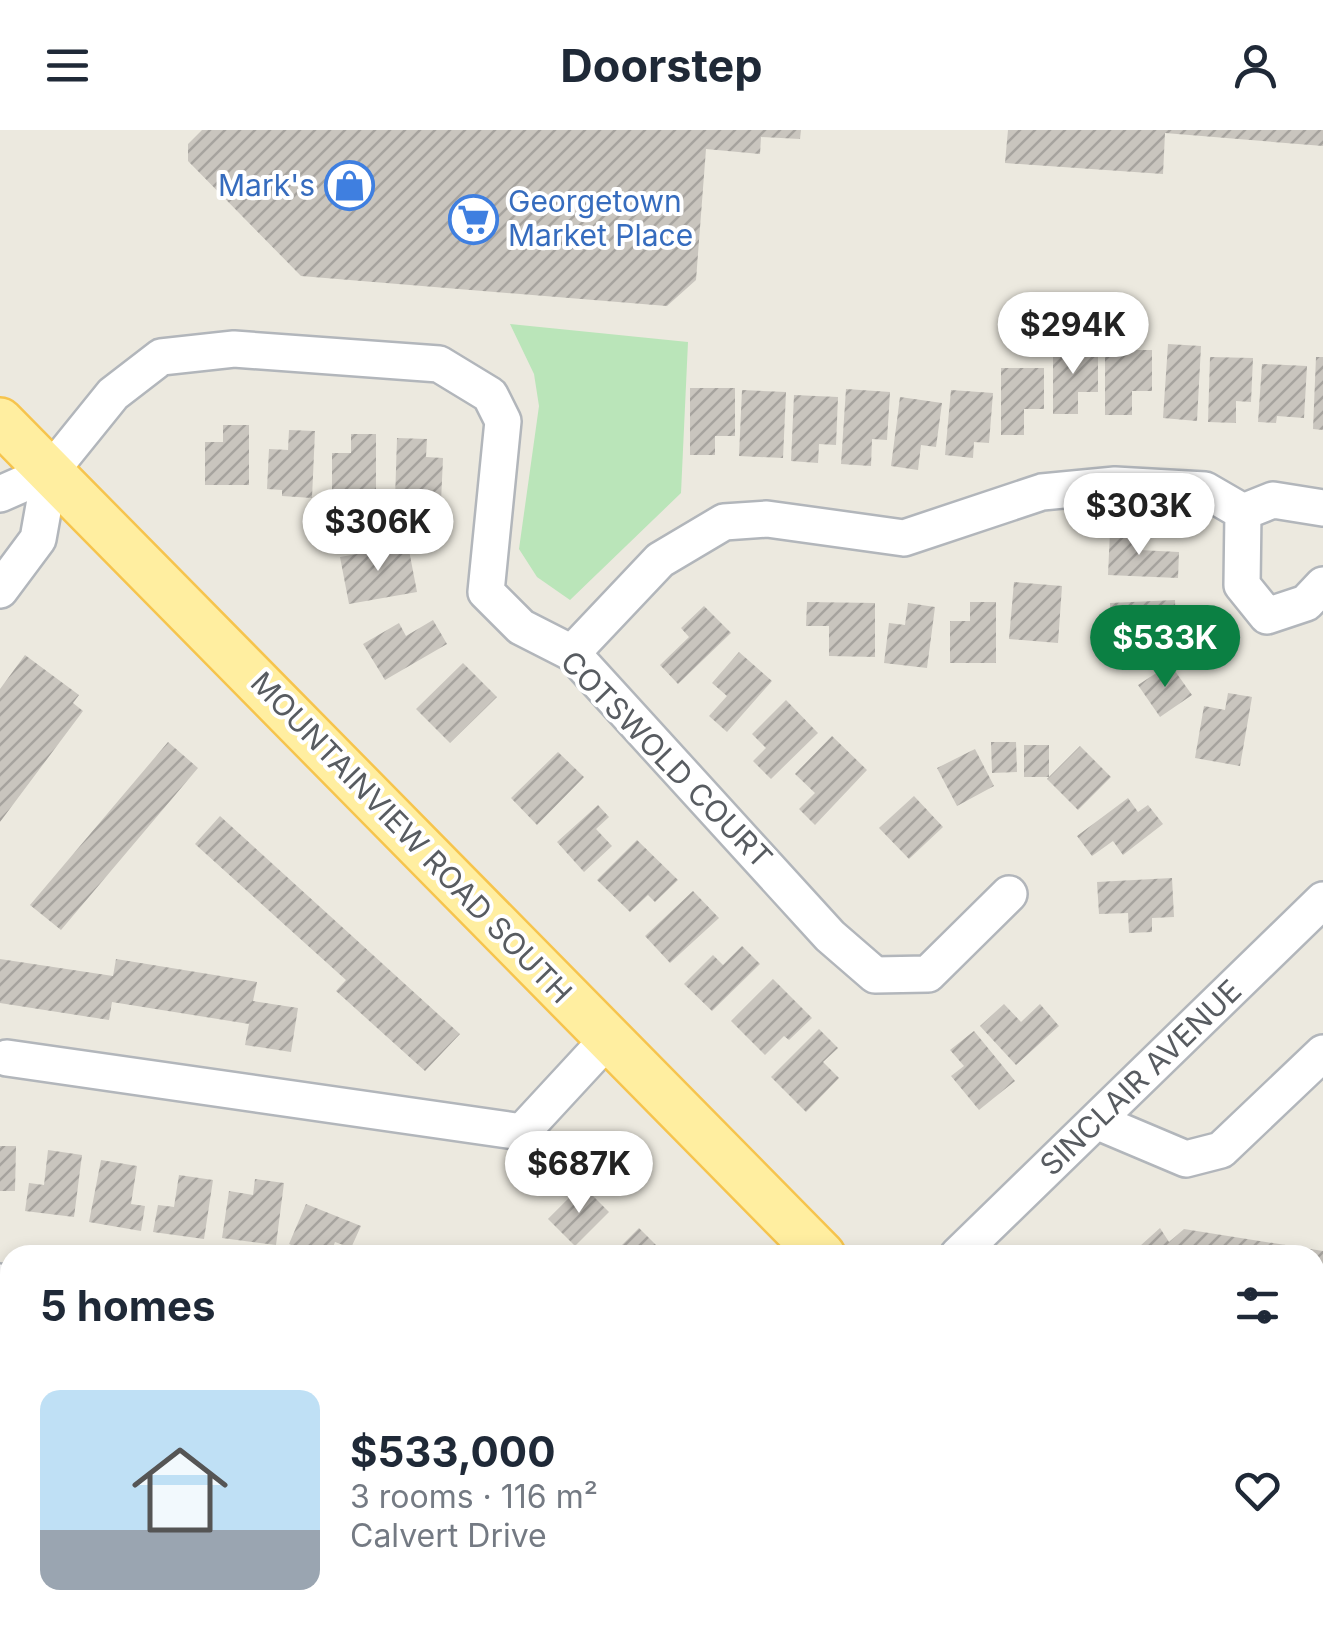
<!DOCTYPE html>
<html lang="en">
<head>
<meta charset="utf-8">
<style>
  :root { --surface:#fff; --page:#f6f6f7; --text:#1f2937; --muted:#747a83; --line:#e0e1e3; --accent:#0b8043 }
  body { margin:0; font-family:Inter,sans-serif; background:var(--page); color:var(--text); height:100vh; display:flex; flex-direction:column; font-size:38px; white-space:nowrap }
  * { box-sizing:border-box; margin:0 }
  p { font-size:32px; color:var(--muted) }
  .icon { flex:none; width:55px; height:55px; fill:none; stroke:currentColor; stroke-width:2; stroke-linecap:round; stroke-linejoin:round }
  .map { position:relative; flex:1; overflow:hidden }
  .details { position:absolute; left:0px; top:1115px; width:1325px; height:392px; display:flex; flex-direction:column; background:var(--surface); border-radius:30px 30px 0 0; box-shadow:0 5px 15px #0003 }
  .details>* { flex:none }
  .price { position:absolute; translate:-50% -85px; padding:0 22px; border-radius:35px; background:#fff; color:#222; font-size:32px; line-height:65px; filter:drop-shadow(0 2px 5px #0008) }
  .price::after { content:''; position:absolute; left:50%; top:60px; width:30px; height:22px; margin-left:-15px; background:inherit; clip-path:polygon(0 0,100% 0,50% 100%) }
  .price.active { background:var(--accent); color:#fff }
  ul { padding:0; list-style:none }
  li { display:flex; align-items:center; gap:30px; height:250px; padding:0 40px }
  li+li { border-top:2px solid var(--line) }
  li span { display:grid; place-items:center; flex:none; width:280px; height:200px; border-radius:20px; color:#555 }
  li>.icon { margin-inline-start:auto }
  span .icon { width:120px; height:120px; fill:#fffc; stroke-width:1 }
  li b { font-size:42px }
  h2 { display:flex; justify-content:space-between; align-items:center; height:120px; padding:0 40px; font-size:42px }
  header { display:flex; justify-content:space-between; align-items:center; height:130px; padding:0 40px; background:var(--surface); font-size:45px; font-weight:700 }
  .map>svg:first-child { display:block }
  .green { fill:#bae5b9 }
  .building { fill:url(#building-hatch) }
  .lines { fill:none; stroke-linecap:round; stroke-linejoin:round }
  .minor-casing { stroke:#b2b6bb; stroke-width:40 }
  .major-casing { stroke:#f6c44d; stroke-width:50 }
  .minor { stroke:#fff; stroke-width:35 }
  .major { stroke:#ffeea0; stroke-width:45 }
  .labels { text-anchor:middle; stroke-width:8; stroke-linejoin:round; paint-order:stroke }
  .shop-label { font-size:30px; fill:#366cbe; stroke:#fff; text-anchor:end }
  .street-label { font-size:30px; fill:#585c61; stroke:#fff }
</style>
</head>
<body>
<header><svg class="icon" aria-label="menu" viewBox="0 0 24 24"><path d="M4 6h16M4 12h16M4 18h16"/></svg>Doorstep<svg class="icon" aria-label="person" viewBox="0 0 24 24"><circle cx="12" cy="8" r="4"/><path d="M4 21q1-7 8-7t8 7"/></svg></header>
<div class="map">
<svg width="1323" height="1506" viewBox="0 0 1323 1506">
  <defs>
    <pattern id="building-hatch" width="6" height="6" patternUnits="userSpaceOnUse" patternTransform="scale(2.5)"><rect width="6" height="6" fill="#c9c5be"/><path d="M-1 1l2-2M0 6l6-6M5 7l2-2" fill="none" stroke="#a6a39e"/></pattern>
  </defs>
  <rect width="100%" height="100%" fill="#ece9df"/>
  <path class="green" d="M510,194L688,212L681,363L570,470L537,447L519,419L539,276L534,244Z"/>
  <path class="building" d="M202,0H801L800,9L761,7L760,24L706,19L696,150L667,176L301,146L188,31V14Z
    M1008,0H1323V16L1165,3L1163,44L1005,33Z
    M1168,214L1201,216L1197,291L1163,288Z
    M1053,218H1098V262H1078V284H1053Z
    M1105,220H1152V261H1132V285H1105Z
    M1210,227L1253,228L1251,272L1236,271V293L1208,292Z
    M1316,227H1323V300L1313,299Z
    M1262,234L1307,236L1304,288L1277,286L1276,293L1258,292Z
    M1001,238H1044V279H1024V305H1001Z
    M690,258H735V306H715V325H690Z
    M846,259L890,262L887,310L872,309L871,336L841,334Z
    M742,260L786,262L783,328L739,326Z
    M951,260L993,263L989,313L974,312L973,328L945,325Z
    M794,265L838,267L836,315L819,314L818,333L791,331Z
    M900,267L942,273L936,317L921,315L918,340L891,336Z
    M223,295H249V355H205V312H223Z
    M289,300L315,301L312,368L282,366V360L267,359L269,319L288,320Z
    M351,304H376V368H332V323H351Z
    M397,308L427,309L426,327L443,328L441,372L395,370Z
    M1110,401L1140,402L1139,420L1179,422L1178,448L1108,445Z
    M408,415L417,462L349,474L340,427Z
    M1014,452L1062,456L1058,513L1009,509Z
    M1175,470L1176,501L1151,502L1152,515L1112,516L1110,473Z
    M807,472L875,473V527L829,526V496H806Z
    M970,472H996V533H950V491H970Z
    M908,473L935,477L927,538L884,533L889,493L905,495Z
    M704,476L731,503L678,554L660,535L689,507L681,498Z
    M433,490L447,514L385,550L363,514L399,493L406,506Z
    M739,522L772,551L727,602L709,586L727,566L712,553Z
    M25,525L79,565L73,573L83,581L0,692V559Z
    M463,533L497,567L450,613L416,579Z
    M1170,534L1192,565L1160,587L1138,555Z
    M1228,563L1252,567L1240,636L1195,628L1204,576L1225,580Z
    M786,570L818,603L771,649L753,631L766,618L752,604Z
    M832,606L867,640L815,695L799,679L815,663L795,644Z
    M168,612L198,638L61,800L30,775Z
    M991,612H1016L1017,642L992,643Z
    M1024,615H1049V647H1024Z
    M1080,616L1111,647L1078,680L1047,649Z
    M975,619L994,656L957,676L937,638Z
    M558,622L584,647L537,695L511,668Z
    M914,666L943,697L909,729L879,698Z
    M1128,668L1138,682L1148,675L1163,694L1123,725L1113,711L1092,726L1077,706Z
    M598,675L609,687L596,699L612,716L584,742L557,712Z
    M220,686L460,904L425,941L336,861L346,850L195,714Z
    M637,710L678,750L655,772L648,765L630,782L597,750Z
    M1172,748L1174,787L1152,788V802L1129,803L1128,783L1099,784L1097,752Z
    M693,761L719,788L670,833L645,806Z
    M742,816L760,834L712,881L684,854L713,825L723,835Z
    M0,829L113,846L116,829L257,852L253,871L298,878L291,922L245,915L249,894L112,872L109,890L0,873Z
    M773,849L812,888L789,910L784,906L765,925L731,891Z
    M1004,874L1021,892L1040,874L1059,896L1016,935L980,896Z
    M819,899L838,918L823,932L839,948L806,982L771,947Z
    M974,901L1015,951L979,980L951,946L964,936L950,920Z
    M0,1016H16L15,1061H0Z
    M48,1020L82,1025L74,1087L25,1081L29,1053L44,1055Z
    M101,1030L137,1036L131,1074L145,1076L141,1101L89,1092Z
    M179,1045L213,1050L204,1109L153,1102L158,1075L174,1077Z
    M255,1049L284,1053L276,1115L222,1108L229,1061L253,1065Z
    M582,1055L609,1082L575,1116L548,1089Z
    M306,1074L361,1096L351,1118L335,1112L330,1125H315L289,1114Z
    M639,1098L666,1125H612Z
    M1160,1098L1169,1112L1184,1099L1323,1121V1171L1315,1175V1125H1130Z
    M0,1226L10,1229L7,1263L0,1261Z
    M0,1453L6,1458L10,1453V1495L1,1506Z
    M288,1498H323L315,1506H298Z
    M407,1498H466L476,1506H416Z
    M782,1498H814L822,1506H773Z
    M947,1498H1011L1003,1506H956Z
    M1029,1498H1041L1049,1506H1020Z"/>
  <g class="lines">
    <defs>
      <path id="minor" d="M0,364L50,342L113,264L161,227L234,219L439,234L490,265L503,291L486,462L521,497L572,523L830,806L875,845L928,844L1009,764
        M1243,382L1242,455L1267,486L1306,473L1323,455
        M1243,382L1273,370L1323,378
        M0,460L38,409L50,342
        M572,523L660,430L724,392L767,389L904,408L1042,362L1115,355L1205,360L1243,382
        M7,928L522,1002L608,909
        M1096,991L1186,1029L1221,1020L1323,923
        M958,1125L1323,770
        M0,1152L10,1154
        M201,1498L211,1506
        M86,1506L93,1498
        M580,1506L608,1498"/>
      <path id="major" d="M0,291L822,1125
        M1187,1498L1196,1506"/>
    </defs>
    <use href="#minor" class="minor-casing"/>
    <use href="#major" class="major-casing"/>
    <use href="#minor" class="minor"/>
    <use href="#major" class="major"/>
  </g>
  <defs>
    <symbol id="shop-ring" viewBox="-11 -11 22 22"><circle r="9.5" fill="#fff" stroke="#3f7fe0" stroke-width="1.5"/><path d="M-5-2.5h2.3a2.7 3.5 0 0 1 5.4 0H5L5.5 6h-11ZM-1.5-2.5h3a1.5 2.3 0 0 0-3 0Z" fill="#3f7fe0"/></symbol>
    <symbol id="supermarket-ring" viewBox="-11 -11 22 22"><circle r="9.5" fill="#fff" stroke="#3f7fe0" stroke-width="1.5"/><path d="M-6-5.5h2.5l.6 2H6L4.5 2H-2.5L-4.4-4H-6ZM-1.5 3.2a1.3 1.3 0 1 0 .1 0ZM3 3.2a1.3 1.3 0 1 0 .1 0Z" fill="#3f7fe0"/></symbol>
  </defs>
  <g fill-rule="evenodd">
    <use href="#shop-ring" x="322" y="28" width="55" height="55"/>
    <use href="#supermarket-ring" x="446" y="62" width="55" height="55"/>
  </g>
  <g class="labels">
    <g class="shop-label">
      <text x="315" y="66">Mark's</text>
      <text x="508" y="82" text-anchor="start">Georgetown<tspan x="508" dy="34">Market Place</tspan></text>
    </g>
    <g class="street-label">
      <text transform="translate(666 630) rotate(46)" y="10">COTSWOLD COURT</text>
      <text transform="translate(411 708) rotate(46)" y="10">MOUNTAINVIEW ROAD SOUTH</text>
      <text transform="translate(1141 948) rotate(-44)" y="10">SINCLAIR AVENUE</text>
    </g>
  </g>
</svg>
<b class="price" style="left:1073px;top:247px">$294K</b>
<b class="price" style="left:1139px;top:428px">$303K</b>
<b class="price" style="left:378px;top:444px">$306K</b>
<b class="price active" style="left:1165px;top:560px">$533K</b>
<b class="price" style="left:579px;top:1086px">$687K</b>
<section class="details">
<h2>5 homes<svg class="icon" aria-label="filters" viewBox="0 0 24 24"><path d="M4 7h16M4 17h16"/><circle cx="9" cy="7" r="2"/><circle cx="15" cy="17" r="2"/></svg></h2>
<ul>
<li><span style="background:linear-gradient(#bfe0f5 70%,#9aa5b1 0)"><svg class="icon" aria-label="home" viewBox="0 0 24 24"><path d="M3 11l9-7 9 7M6 9v11h12V9"/></svg></span><div><b>$533,000</b><p>3 rooms · 116 m²</p><p>Calvert Drive</p></div><svg class="icon" aria-label="heart" viewBox="0 0 24 24"><path d="M12 20l-8-8c-3-5 5-10 8-4 3-6 11-1 8 4z"/></svg></li>
</ul>
</section>
</div>
</body>
</html>
